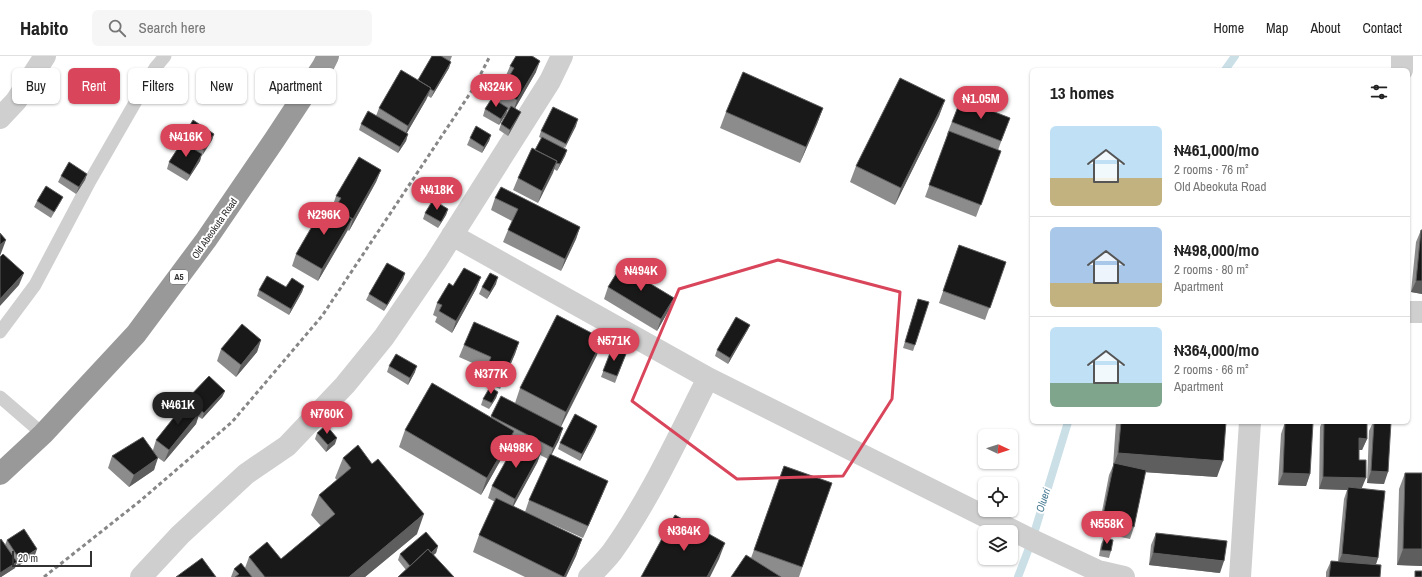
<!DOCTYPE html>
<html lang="en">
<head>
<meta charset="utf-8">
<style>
  :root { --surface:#fff; --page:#f6f6f6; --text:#222; --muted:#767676; --line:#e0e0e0; --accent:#d9455a }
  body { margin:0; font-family:"Archivo Narrow",sans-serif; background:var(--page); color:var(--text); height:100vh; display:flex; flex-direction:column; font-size:15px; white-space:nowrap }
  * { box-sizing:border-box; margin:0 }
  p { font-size:13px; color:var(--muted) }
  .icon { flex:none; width:22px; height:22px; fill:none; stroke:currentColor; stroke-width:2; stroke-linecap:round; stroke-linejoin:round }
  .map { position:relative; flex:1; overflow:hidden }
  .sheet { position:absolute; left:1030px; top:12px; width:380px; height:356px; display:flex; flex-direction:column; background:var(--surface); border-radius:6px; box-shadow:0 1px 3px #0004 }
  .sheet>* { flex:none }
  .hud { position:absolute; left:12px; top:12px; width:380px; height:36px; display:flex; gap:8px }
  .needle { width:26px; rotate:94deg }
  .fabs { position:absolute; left:978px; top:373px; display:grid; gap:8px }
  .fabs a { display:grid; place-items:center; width:40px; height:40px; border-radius:6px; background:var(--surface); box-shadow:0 1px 3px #0004; font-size:20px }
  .scale { position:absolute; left:12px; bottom:10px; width:80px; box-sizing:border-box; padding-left:4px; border:2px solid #323232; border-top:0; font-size:11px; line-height:14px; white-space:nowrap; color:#323232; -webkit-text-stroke:3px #fff; paint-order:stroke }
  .price { position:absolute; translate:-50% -34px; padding:0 9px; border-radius:14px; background:var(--accent); color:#fff; font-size:13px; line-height:26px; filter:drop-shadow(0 1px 2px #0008) }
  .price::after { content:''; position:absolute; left:50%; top:24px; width:12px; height:9px; margin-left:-6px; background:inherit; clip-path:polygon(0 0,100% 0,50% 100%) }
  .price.current { background:#222; color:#fff }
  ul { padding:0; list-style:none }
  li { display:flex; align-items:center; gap:12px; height:100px; padding:0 20px }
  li+li { border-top:1px solid var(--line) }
  li span { display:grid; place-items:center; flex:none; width:112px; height:80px; border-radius:6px; color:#555 }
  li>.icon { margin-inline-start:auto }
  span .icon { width:48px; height:48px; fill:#fffc; stroke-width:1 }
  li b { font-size:17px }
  h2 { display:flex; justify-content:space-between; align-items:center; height:48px; padding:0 20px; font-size:17px }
  .chip { padding:0 14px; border-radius:6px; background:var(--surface); box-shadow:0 1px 3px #0004; font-size:14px; line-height:36px }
  .chip.current { background:var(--accent); color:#fff }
  header { display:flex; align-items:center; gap:24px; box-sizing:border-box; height:56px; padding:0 20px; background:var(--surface); border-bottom:1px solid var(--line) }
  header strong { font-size:19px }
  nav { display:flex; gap:22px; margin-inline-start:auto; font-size:14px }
  .search { width:280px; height:36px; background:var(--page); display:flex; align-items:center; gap:10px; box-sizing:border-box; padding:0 14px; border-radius:6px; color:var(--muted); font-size:15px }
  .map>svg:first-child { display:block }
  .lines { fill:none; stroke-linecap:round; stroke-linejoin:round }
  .stream { stroke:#cbdfe7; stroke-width:8 }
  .lane { stroke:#cfcfcf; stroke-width:13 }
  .street { stroke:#cfcfcf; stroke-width:22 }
  .highway { stroke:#999; stroke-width:22 }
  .rail { stroke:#878787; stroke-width:3; stroke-dasharray:4 3; stroke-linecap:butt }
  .wall { fill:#8c8c8c }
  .shaded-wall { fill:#5e5e5e }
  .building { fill:#191919; stroke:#5e5e5e }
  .marked { fill:none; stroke:#d9455a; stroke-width:3; stroke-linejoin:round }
  .labels { text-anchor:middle; stroke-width:4; stroke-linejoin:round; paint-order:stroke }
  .shield { fill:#fff; stroke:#707070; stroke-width:1 }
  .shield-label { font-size:9px; font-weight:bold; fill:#323232 }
  .street-label { font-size:10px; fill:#323232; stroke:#fff }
  .water-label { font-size:11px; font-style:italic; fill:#457890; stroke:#fff }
</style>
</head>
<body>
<header>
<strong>Habito</strong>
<div class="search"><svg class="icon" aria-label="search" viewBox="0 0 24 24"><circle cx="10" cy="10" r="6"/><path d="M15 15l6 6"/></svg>Search here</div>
<nav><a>Home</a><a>Map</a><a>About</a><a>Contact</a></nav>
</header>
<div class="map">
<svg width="1422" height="521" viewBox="0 0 1422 521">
  <rect width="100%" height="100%" fill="#fff"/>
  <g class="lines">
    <path class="stream" d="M1225,14L1235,0
      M1018,521L1032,484L1068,366"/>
    <path class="lane" d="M0,276L35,229L90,125L155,12L165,0
      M0,341L43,378"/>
    <path class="street" d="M1402,14V0
      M0,62L16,45L45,0
      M452,179L708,322L1032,484L1098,515L1124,521
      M1408,256H1422
      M141,521L180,479L246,418L287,390L345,329L384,281L436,205L550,25L562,0
      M589,521C597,513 605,505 612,496C650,443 679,379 708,322
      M1240,521L1250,366"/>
    <path class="highway" d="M0,418L43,378L136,278L206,184L275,83L323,10L328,0"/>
    <path class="rail" d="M44,521L140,445L232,366L322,260L473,33L490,0"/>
  </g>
  <path class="wall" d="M432,0H452L450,5L449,12L431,42L428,40L426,44L406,78H408L406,85L398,97L359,74L361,68L376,60L379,52L418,24Z
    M510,10L536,16L515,52L518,62L508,80L499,74L501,68L509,54L508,53L506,58L499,69L483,60L485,53L497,45L501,34L508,23L505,22Z
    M961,43L1010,62L998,94L1001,95L976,161L925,141L948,78H947Z
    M945,44L939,60L895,149L850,126L856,110Z
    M823,52L817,68L800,107L720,72L726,56Z
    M576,70L564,92L567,94L565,100L557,115L554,113L538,147L513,134L518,122L535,94L541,82L539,81L541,75Z
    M214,78L212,84L201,100L200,105L187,125L167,113L169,106L181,87L183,81Z
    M491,79L489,85L482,97L467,89L470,82Z
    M381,114L376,126L349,175L348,174L318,225L292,210L296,198L334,153L332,152L336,140Z
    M87,118L85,124L76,138L58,126L61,120Z
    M63,141L60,147L51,162L34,151L37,145Z
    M495,142L580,171L576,183L561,215L503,186L508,174L512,165L491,154Z
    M448,153L446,159L438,172L423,163L425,157Z
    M1421,174H1422V238L1411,236L1416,186Z
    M959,189L1006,206L985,264L939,247Z
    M405,217L403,224L384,255L366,244L369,238Z
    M481,221L476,233L452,277L435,266L437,261L433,259L437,247L453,230Z
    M496,228L487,243L479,238L482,231Z
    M304,230L302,236L289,259L257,240L259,234Z
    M608,231L669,254L657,275L604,243Z
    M918,243L915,289L913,295L903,292Z
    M750,269L747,275L728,308L715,300L717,294Z
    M261,284L257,296L236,321L217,305L221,293Z
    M519,286L515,298L500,333L482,325L486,313L459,301L464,289Z
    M612,292L626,298L615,327L601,321Z
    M597,299L561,371L563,372L559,384L551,399L603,437L583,482L525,456L529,444L548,403L540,399L537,407L513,450L582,483L576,500L566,521H525L473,496L479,479L495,446L488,442L492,430L516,387L511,384L508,391L481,439L399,391L405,374L491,361V360L515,347L520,332Z
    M389,310L415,316L408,329L387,316Z
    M225,335L222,341L202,363L198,360L196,368L164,406L157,401L154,414L129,431L108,412L112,400L153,394L156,384L187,346L188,342Z
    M498,336L496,342L489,353L481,349L483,343Z
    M1116,366H1226L1217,421L1145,416L1134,471L1130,483L1098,476L1109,419L1113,410Z
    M1285,366L1310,418L1306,430L1278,429L1281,378Z
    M1322,366H1367V383L1362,394H1359V404L1362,433L1378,502L1376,508L1380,521H1326V516L1331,505H1338L1344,443L1347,434L1319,433L1320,371Z
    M1373,366H1391L1384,428L1367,427L1369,375Z
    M597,370L595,376L580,405L558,393L560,387Z
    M317,377L335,388L326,396L315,383Z
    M343,402L417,478L365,521H231L234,513L245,512L249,501L281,503L321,470L311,459L319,439L337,424L335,422Z
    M784,410L832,427L799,521H731L751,502Z
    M1405,417L1422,510L1397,509L1399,433Z
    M1156,477L1220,517L1149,509L1151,489Z
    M1104,482L1111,495L1109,502L1099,500L1101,488Z
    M7,484L35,499L18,510L16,507L15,512L1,521H0L5,489Z
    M438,490L436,497L433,499L406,514L398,504L400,498Z"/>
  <path class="shaded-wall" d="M540,5L536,16L513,56L517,44Z
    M451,6L449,12L431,42L434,35Z
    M431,32L426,44L404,82L408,70Z
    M945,44L939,60L895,149L901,132Z
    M508,52L506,58L499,69L501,63Z
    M823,52L817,68L800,107L806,91Z
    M521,56L518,62L508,80L510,74Z
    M578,63L576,70L564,94L566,88Z
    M214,78L212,84L202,100L204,94Z
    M408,78L406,85L398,97L400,91Z
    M491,79L489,85L482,97L484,91Z
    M567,94L565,100L557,115L560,108Z
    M202,98L200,105L187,125L190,119Z
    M557,105L553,117L538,147L542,135Z
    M381,114L376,126L349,175L353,163Z
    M87,118L85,124L76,138L79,131Z
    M448,153L446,159L438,172L441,166Z
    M352,163L347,175L318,225L322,213Z
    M580,171L576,183L561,215L565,203Z
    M6,184L0,200V189Z
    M24,217L19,229L0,250V243Z
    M405,217L403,224L384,255L387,249Z
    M481,221L476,233L452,277L456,265Z
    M498,221L496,228L487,243L490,236Z
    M1416,225H1422V238L1411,236Z
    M304,230L302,236L289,259L291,253Z
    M674,242L669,254L657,275L661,263Z
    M750,269L747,275L728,308L730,302Z
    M603,283L597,299L560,372L566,356Z
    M261,284L257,296L236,321L241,309Z
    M519,286L515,298L500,333L504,321Z
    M417,310L415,316L408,329L410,322Z
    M225,335L222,341L202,363L204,357Z
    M498,336L496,342L489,353L492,347Z
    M200,356L196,368L164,406L169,394Z
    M597,370L595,376L580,405L582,398Z
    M563,372L559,384L549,404L553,392Z
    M514,375L508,391L481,439L487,422Z
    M337,382L335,388L326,396L328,389Z
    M1359,382L1367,383L1362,394H1354Z
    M541,396L537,407L511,455L515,443Z
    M1118,397L1223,405L1217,421L1112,414Z
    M158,402L154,414L129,431L134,419Z
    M1371,415L1388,416L1384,428L1367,427Z
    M1283,417L1310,418L1306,430L1278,429Z
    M1323,421L1366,422L1361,434L1348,431L1347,434L1319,433Z
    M608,425L603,437L583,482L588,470Z
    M424,458L417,478L365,521H349Z
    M582,483L576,500L566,521H564Z
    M725,487L719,503L710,521H707Z
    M438,490L436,497L411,519L413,512Z
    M37,493L35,499L18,510L20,504Z
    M1403,493H1422V510L1397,509Z
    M1153,497L1224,505L1220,517L1149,509Z
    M1342,498L1378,502L1374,514L1337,510Z
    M17,506L15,512L1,521H0V517Z"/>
  <path class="building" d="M432,0H441L451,6L434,35L430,33L431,32L418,24Z
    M516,0H532L540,5L517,44L501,34L514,12L510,10Z
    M401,14L431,32L408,70L379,52Z
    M743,16L823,52L806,91L726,56Z
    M900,22L945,44L901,132L856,110Z
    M492,42L508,52L501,63L485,53Z
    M961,43L1010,62L1001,85L952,66Z
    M511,50L521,56L510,74L501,68Z
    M553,51L578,63L566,88L541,75Z
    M368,55L408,78L400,91L361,68Z
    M193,64L214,78L204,94L183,81Z
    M476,70L491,79L484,91L470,82Z
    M949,75L1001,95L981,149L929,129Z
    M542,81L567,94L560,108L556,107L557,105L535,94Z
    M182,86L202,98L190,119L169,106Z
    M532,92L557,105L542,135L518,122Z
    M359,101L381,114L353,163L335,152L341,142L336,140Z
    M69,106L87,118L79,131L61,120Z
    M46,130L63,141L54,156L37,145Z
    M501,131L580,171L565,203L508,174L518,153L495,142Z
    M433,144L448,153L441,166L425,157Z
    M325,148L352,163L322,213L296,198Z
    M1421,174H1422V225H1416Z
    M0,177L6,184L0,189Z
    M959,189L1006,206L990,252L943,235Z
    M3,198L24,217L0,243V201Z
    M387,207L405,217L387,249L369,238Z
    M621,210L674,242L661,263L608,231Z
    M464,212L481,221L456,265L439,255L442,249L437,247L449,227L453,230Z
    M490,217L498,221L490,236L482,231Z
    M267,220L286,231L292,222L304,230L291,253L259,234Z
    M918,243L929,246L915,289L905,286Z
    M557,259L603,283L566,356L520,332Z
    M736,261L750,269L730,302L717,294Z
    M474,266L519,286L504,321L486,313L491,301L464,289Z
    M242,268L261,284L241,309L221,293Z
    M612,292L626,298L617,320L603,315Z
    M396,298L417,310L410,322L389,310Z
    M209,320L225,335L204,357L188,342Z
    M432,327L514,375L487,422L405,374Z
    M490,331L498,336L492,347L483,343Z
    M501,340L563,372L553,392L491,360Z
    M187,345L200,356L169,394L156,384Z
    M575,358L597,370L582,398L560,387Z
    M1121,366H1226L1223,405L1118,397Z
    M1285,366L1313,367L1310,418L1283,417Z
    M1324,366H1367V383L1359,382V404H1366V422L1323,421Z
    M1374,366H1391L1388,416L1371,415Z
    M326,369L337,382L328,389L317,377Z
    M143,381L158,402L134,419L112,400Z
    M518,383L541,396L515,443L492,430Z
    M358,389L372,408L378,403L424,458L349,521H265L249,501L267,486L281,503L335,458L319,439L351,412L343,402Z
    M550,398L608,425L588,470L529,444Z
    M1114,407L1146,414L1134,471L1102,464Z
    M784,410L832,427L802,511L754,494Z
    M1405,417H1422V493H1403Z
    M1348,431L1385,435L1378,502L1342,498Z
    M496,442L582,483L564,521L479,479Z
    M675,459L725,487L707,521H641Z
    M24,473L37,493L20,504L7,484Z
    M426,476L438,490L431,497L428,493L410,510L400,498Z
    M1156,477L1227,485L1224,505L1153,497Z
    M1104,482L1113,484L1111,495L1101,494Z
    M1,483L17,506L0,517V484Z
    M428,493L454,521H398Z
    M746,499L781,521H731Z
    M202,502L216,521H176Z
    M1331,505L1381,509L1380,521H1329Z
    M241,507L252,521H235L239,518L234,513Z
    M1415,515H1422V521H1415Z"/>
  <path class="marked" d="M778,204L900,236L892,343L843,420L737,423L632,345L679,233Z"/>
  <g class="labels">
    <rect class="shield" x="170" y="214" width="18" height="14" rx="3"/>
    <g class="shield-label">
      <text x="179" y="224">A5</text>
    </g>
    <g class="street-label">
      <text transform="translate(214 172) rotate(-55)" y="4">Old Abeokuta Road</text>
    </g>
    <g class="water-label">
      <text transform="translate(1043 444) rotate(-72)" y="4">Olueri</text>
    </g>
  </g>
</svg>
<div class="fabs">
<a><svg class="needle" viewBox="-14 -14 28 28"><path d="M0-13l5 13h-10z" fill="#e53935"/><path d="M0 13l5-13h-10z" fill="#767676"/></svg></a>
<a><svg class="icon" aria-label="locate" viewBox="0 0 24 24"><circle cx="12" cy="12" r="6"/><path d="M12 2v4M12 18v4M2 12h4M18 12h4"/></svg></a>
<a><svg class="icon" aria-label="layers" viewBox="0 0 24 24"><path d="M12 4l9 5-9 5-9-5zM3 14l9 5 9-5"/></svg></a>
</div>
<div class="scale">20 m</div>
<b class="price" style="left:496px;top:52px">₦324K</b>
<b class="price" style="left:981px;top:64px">₦1.05M</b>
<b class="price" style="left:186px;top:102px">₦416K</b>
<b class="price" style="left:437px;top:155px">₦418K</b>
<b class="price" style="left:324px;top:180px">₦296K</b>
<b class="price" style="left:641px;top:236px">₦494K</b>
<b class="price" style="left:614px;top:306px">₦571K</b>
<b class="price" style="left:491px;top:339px">₦377K</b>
<b class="price current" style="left:178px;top:370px">₦461K</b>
<b class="price" style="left:327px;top:379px">₦760K</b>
<b class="price" style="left:516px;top:413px">₦498K</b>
<b class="price" style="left:1107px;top:489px">₦558K</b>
<b class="price" style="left:684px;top:496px">₦364K</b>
<div class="hud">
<a class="chip">Buy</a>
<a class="chip current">Rent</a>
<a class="chip">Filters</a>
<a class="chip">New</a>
<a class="chip">Apartment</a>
</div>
<section class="sheet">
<h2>13 homes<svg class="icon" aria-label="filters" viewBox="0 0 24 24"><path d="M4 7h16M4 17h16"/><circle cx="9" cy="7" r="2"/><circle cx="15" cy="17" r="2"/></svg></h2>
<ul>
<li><span style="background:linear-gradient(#bfe0f5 65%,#c2b280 0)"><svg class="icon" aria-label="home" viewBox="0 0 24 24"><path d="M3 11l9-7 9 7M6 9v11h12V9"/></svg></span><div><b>₦461,000/mo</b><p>2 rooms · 76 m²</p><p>Old Abeokuta Road</p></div></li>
<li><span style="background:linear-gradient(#a9c7e8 70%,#c2b280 0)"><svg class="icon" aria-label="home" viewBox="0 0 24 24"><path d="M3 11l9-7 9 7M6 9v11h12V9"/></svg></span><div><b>₦498,000/mo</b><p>2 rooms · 80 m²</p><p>Apartment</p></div></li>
<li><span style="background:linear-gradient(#bfe0f5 70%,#7fa58c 0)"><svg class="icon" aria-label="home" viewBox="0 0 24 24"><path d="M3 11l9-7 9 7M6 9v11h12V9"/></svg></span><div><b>₦364,000/mo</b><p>2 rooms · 66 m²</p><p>Apartment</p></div></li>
</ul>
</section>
</div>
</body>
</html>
